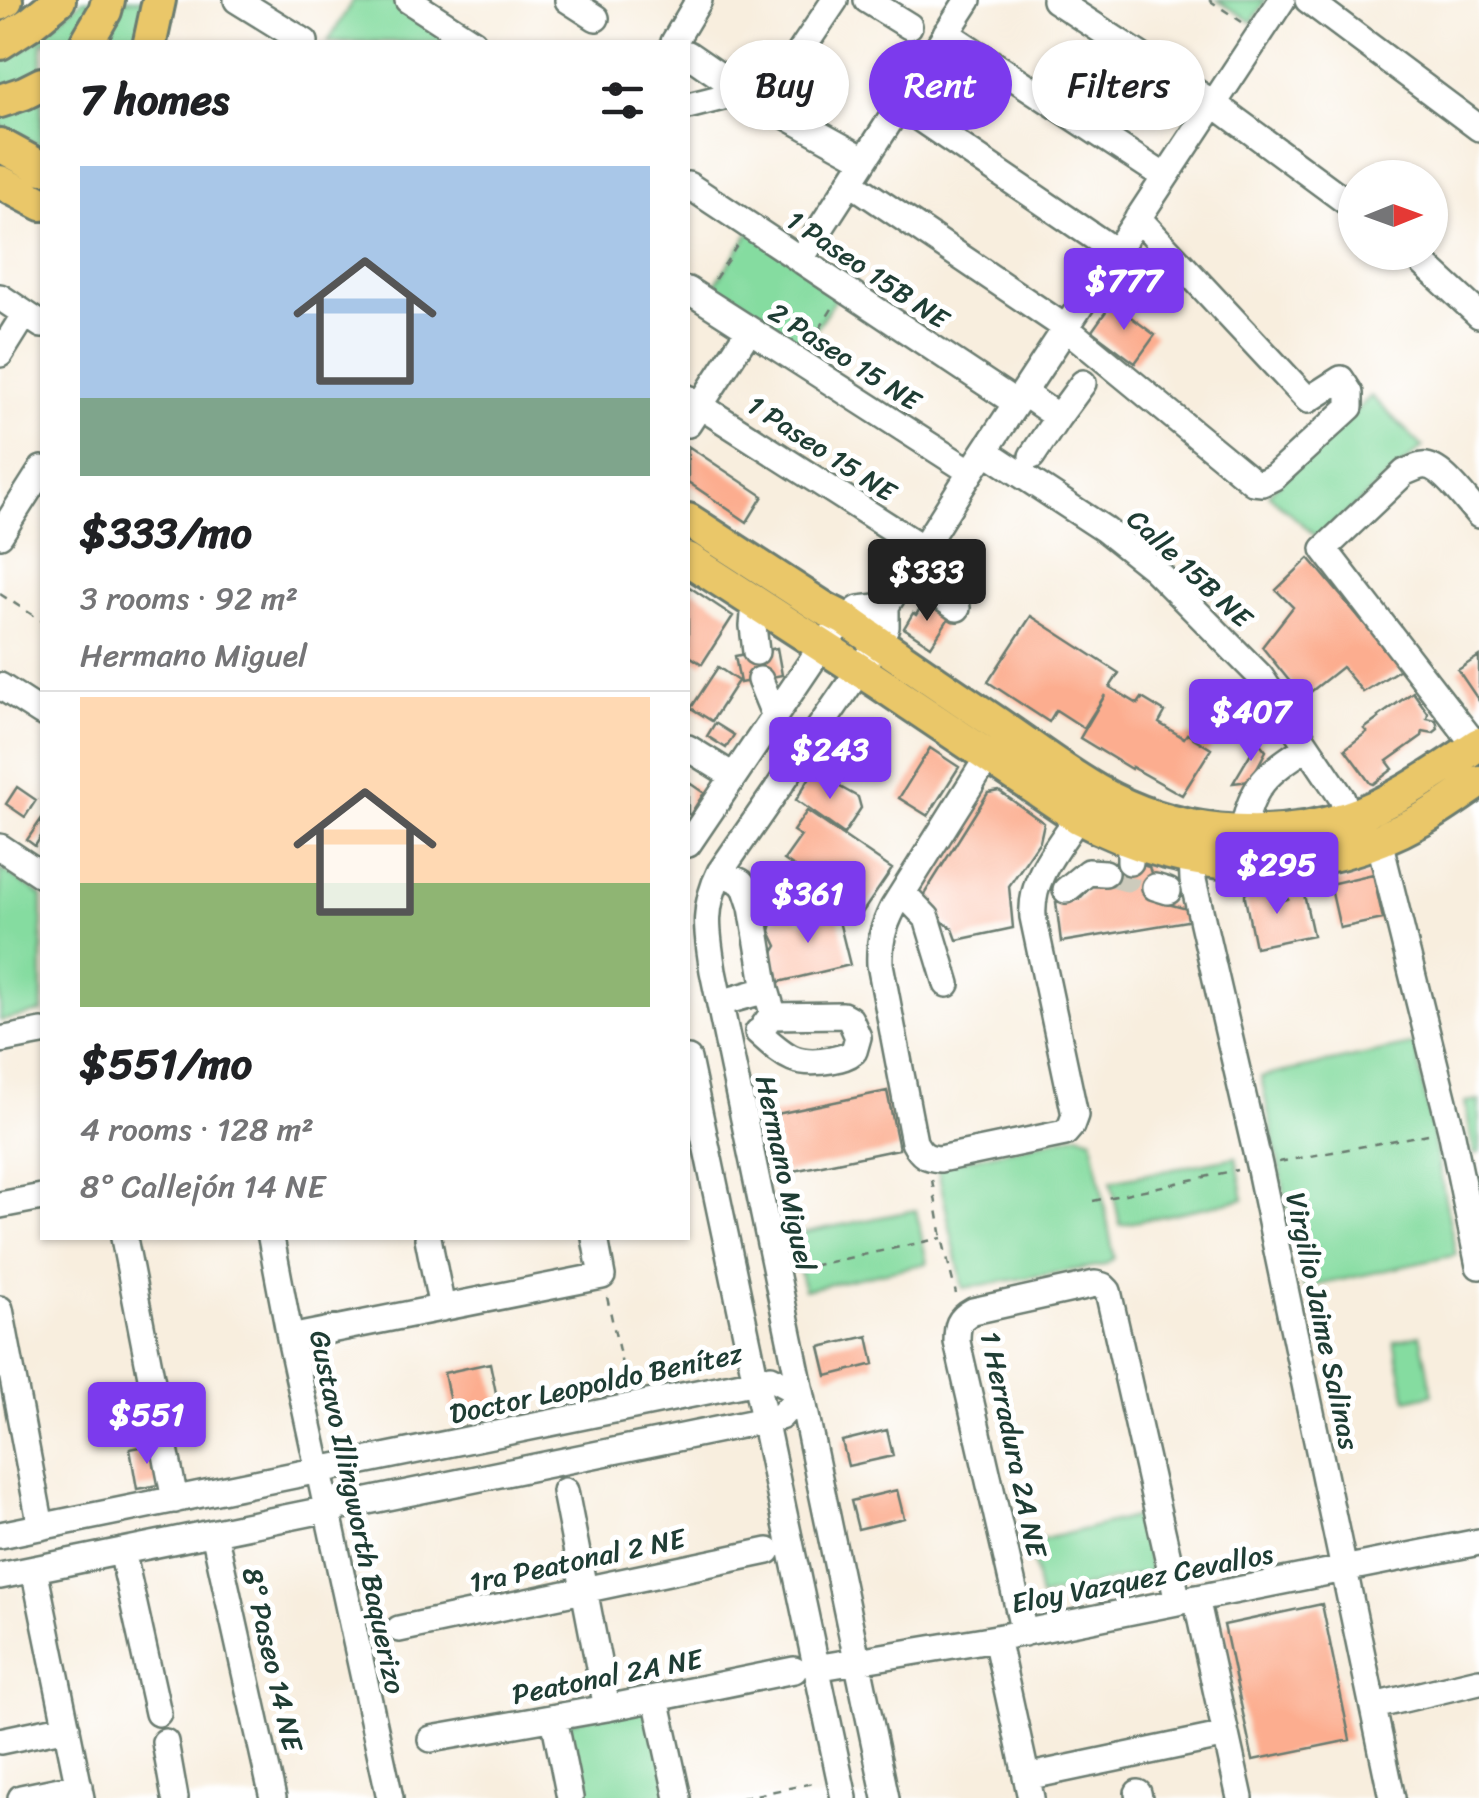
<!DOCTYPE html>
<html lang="en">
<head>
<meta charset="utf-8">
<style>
  :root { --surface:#fff; --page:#f6f6f6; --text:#202124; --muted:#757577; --line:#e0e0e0; --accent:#7c3aed }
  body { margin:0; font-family:Sriracha,sans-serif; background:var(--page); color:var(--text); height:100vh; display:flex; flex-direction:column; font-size:38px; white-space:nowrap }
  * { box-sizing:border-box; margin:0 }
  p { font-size:32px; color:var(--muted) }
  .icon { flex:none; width:55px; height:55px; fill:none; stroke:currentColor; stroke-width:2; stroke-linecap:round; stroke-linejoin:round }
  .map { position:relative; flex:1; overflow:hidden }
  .panel { position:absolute; left:40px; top:40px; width:650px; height:1200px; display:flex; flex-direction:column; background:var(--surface); border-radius:0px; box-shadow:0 2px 8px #0004 }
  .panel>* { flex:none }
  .hud { position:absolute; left:720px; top:40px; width:608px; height:90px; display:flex; gap:20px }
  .needle { width:65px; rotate:89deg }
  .controls { position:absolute; left:1338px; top:160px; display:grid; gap:20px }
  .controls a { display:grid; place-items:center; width:110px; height:110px; border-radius:50%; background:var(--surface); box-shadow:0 2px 8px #0004; font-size:50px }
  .price { position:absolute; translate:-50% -85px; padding:0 22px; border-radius:10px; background:var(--accent); color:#fff; font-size:32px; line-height:65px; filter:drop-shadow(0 2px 5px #0008) }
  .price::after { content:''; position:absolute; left:50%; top:60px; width:30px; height:22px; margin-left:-15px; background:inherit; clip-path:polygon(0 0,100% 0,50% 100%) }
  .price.on { background:#222; color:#fff }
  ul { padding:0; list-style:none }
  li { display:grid; align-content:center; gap:20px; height:530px; padding:0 40px }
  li+li { border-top:2px solid var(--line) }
  li span { display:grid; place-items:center; height:310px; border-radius:0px; color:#555 }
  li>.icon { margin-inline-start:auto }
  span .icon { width:180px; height:180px; fill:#fffc; stroke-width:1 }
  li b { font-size:42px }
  h2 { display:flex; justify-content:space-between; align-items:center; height:120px; padding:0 40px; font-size:42px }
  .tag { padding:0 35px; border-radius:45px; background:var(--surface); box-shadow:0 2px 8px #0004; font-size:35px; line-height:90px }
  .tag.on { background:var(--accent); color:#fff }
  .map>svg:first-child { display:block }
  .green { fill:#85dca0; stroke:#528c6a; stroke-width:2.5 }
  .building { fill:#fcad8f }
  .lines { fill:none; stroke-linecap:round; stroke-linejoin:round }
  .minor-tunnel { stroke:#cdcbbc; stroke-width:25; stroke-dasharray:25 12; stroke-linecap:butt }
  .minor-casing { stroke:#6b7b70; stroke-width:30 }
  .major-casing { stroke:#6b7b70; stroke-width:38 }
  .path { stroke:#6b7b70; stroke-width:2.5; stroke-dasharray:8 8; stroke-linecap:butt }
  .minor { stroke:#fff; stroke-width:25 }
  .major { stroke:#eac769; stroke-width:32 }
  .labels { text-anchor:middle; stroke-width:10; stroke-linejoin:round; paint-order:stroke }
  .street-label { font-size:28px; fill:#1f3d34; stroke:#fff }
</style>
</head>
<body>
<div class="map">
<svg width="1479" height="1798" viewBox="0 0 1479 1798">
  <rect width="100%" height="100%" fill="#fff"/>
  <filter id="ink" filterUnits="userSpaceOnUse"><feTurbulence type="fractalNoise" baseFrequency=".01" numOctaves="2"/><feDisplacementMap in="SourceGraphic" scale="20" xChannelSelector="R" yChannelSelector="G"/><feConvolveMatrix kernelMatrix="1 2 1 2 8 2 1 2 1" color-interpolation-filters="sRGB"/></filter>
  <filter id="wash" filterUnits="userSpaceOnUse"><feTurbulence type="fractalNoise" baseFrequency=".0048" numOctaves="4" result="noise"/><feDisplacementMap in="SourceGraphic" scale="40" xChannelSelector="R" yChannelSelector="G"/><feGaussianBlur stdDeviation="2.25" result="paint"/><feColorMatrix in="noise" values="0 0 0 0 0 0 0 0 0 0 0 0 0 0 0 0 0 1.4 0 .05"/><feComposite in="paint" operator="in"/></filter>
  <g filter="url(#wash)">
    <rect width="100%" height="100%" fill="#f8eede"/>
    <path class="green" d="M82,0H149L135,42H42V147L0,125V62L33,43Z
      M353,0H399L458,42H328Z
      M1217,0H1266L1252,22Z
      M751,230L841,290L797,358L706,298Z
      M1371,396L1423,447L1318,538L1268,494Z
      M0,868L42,896V1012L0,1021Z
      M1415,1044L1456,1255L1304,1288L1261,1077Z
      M1479,1100V1153L1474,1154L1465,1102Z
      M1079,1134L1092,1138L1114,1258L1104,1265L963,1288L937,1166Z
      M1236,1157L1244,1199L1120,1225L1111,1181Z
      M916,1210L927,1263L804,1290L792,1235Z
      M1420,1335L1433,1394L1407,1400L1394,1341Z
      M1138,1516L1151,1571L1040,1598L1029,1543Z
      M658,1699L679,1798H578L563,1724Z"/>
    <g id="blocks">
      <path class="building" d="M1112,303L1155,335L1135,363L1092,331Z
        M688,446L763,496L747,522L688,482Z
        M1309,558L1402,668L1363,692L1342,667L1303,698L1262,647L1293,607L1276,590Z
        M688,586L733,616L702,664L688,655Z
        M924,602L949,618L931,646L904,628L913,613L916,615Z
        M1031,616L1119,673L1110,687L1138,704L1142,698L1165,712L1159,723L1184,738L1187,734L1211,749L1182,795L1132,767L1131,769L1080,738L1105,695L1084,728L1056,710L1049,722L988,682Z
        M777,648L782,675L740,683L735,656Z
        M1479,656V701L1458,670Z
        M718,667L738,681L712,721L691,708Z
        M1413,692L1428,713L1427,718L1436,720L1438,729L1433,733L1423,731L1422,736L1387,761L1393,769L1373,784L1370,783L1345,749L1367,732L1364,729L1379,718L1378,717Z
        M715,723L734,735L726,748L707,736Z
        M1258,741L1266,751L1250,781L1233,783Z
        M930,748L959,767L928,816L899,798Z
        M813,772L858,797L861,808L844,834L796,800Z
        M688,782L704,793L690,815L688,814Z
        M17,787L36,800L25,817L6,804Z
        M999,791L1044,823L1040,841L1009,886L1013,928L957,940L953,929L918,904L988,793Z
        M807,811L892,869L862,913L784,860L801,836L793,831Z
        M42,818V835L35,846L27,840Z
        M1118,859L1149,867L1160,902L1191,910L1193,920L1061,942L1056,902L1079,899Z
        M1373,874L1383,919L1340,928L1330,884Z
        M1250,890H1272L1275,903L1288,899L1286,894L1303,890L1313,935L1255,947L1245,898V894Z
        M837,913L850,965L779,982L772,954L777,946L770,931L773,920L780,914L795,915L800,922Z
        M887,1091L899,1149L784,1173L772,1115Z
        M868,1336L874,1364L827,1376L820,1347Z
        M490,1363L500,1413L454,1422L444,1373Z
        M887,1430L893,1456L848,1466L842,1441Z
        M156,1444L164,1484L137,1489L130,1449Z
        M897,1490L904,1518L858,1529L851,1501Z
        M1322,1604L1350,1740L1253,1760L1224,1625Z"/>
    </g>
  </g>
  <g filter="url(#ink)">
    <use href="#blocks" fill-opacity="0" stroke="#6b7b70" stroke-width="2.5"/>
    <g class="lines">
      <path class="minor-tunnel" d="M1105,873L1127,879L1130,862"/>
      <defs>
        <path id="minor" d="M237,0L305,42
          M408,0L473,42
          M568,0L596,18
          M867,0L909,26
          M1055,0L1214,104L1355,208
          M1308,0L1479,128
          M946,33L1165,177
          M674,42L699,0
          M688,54L743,92L864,159
          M900,105L1116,252
          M688,106L743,92
          M767,106L786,73L835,0
          M850,182L1066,328L1253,482L1262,483L1274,477L1350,407V393L1341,379L1308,400L1138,218
          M688,185L1016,403
          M1411,252L1479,315
          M800,260L968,0
          M688,290L971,472
          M0,297L42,325
          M0,354L25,314
          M1023,393L1058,417L1083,383
          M688,398L924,549
          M688,424L749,330
          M985,451L1104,529L1153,568L1260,676L1342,798L1348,817
          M1032,456L1058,417
          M0,535L42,469
          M907,574L957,608
          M755,603L753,626L756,652
          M886,606L971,472L1282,0
          M760,680L774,714
          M0,686L42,713
          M1476,746L1324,549L1405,472C1411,470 1416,467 1422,466C1440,463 1467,502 1479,515
          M688,748L725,771
          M988,757L893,908C883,928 879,942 880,964L914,1142C921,1155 926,1158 940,1159L1065,1133L1071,1126L1075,1115L1033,917C1030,878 1057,849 1078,817
          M1243,833C1250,785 1269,772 1307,747
          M1379,840L1451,1130L1479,1266
          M688,844L822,646L845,619L859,609L886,606V627L878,643L720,872C702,908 707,933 713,971L886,1798
          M0,847L42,875
          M1192,858L1193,880L1259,1165L1392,1798
          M1130,862V842
          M720,872L741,882L746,889L752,907L766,990L772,1010L771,1016L763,1027
          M1155,887L1168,891
          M746,889L768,894L790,906
          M1066,890L1088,872L1105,873
          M903,893L927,918L947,984
          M720,1003L766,990
          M758,1032C784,1055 794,1067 831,1060C841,1058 847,1057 854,1051L858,1037L850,1019L843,1015L771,1016
          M0,1040L42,1032
          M688,1059L844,1798
          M0,1205L42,1197
          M124,1238L175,1500
          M271,1238L290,1338L390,1798
          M428,1238L442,1308
          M0,1309L41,1527
          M290,1338L602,1276L595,1238
          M565,1491L607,1708
          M214,1533L273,1798
          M0,1535L771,1378L801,1394L780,1417L0,1576
          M122,1551L158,1713
          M34,1569L81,1798
          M1196,1598L1240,1798
          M399,1629L768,1551
          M1024,1633L957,1342C957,1326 958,1319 973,1311L1095,1284L1103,1286L1108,1291L1178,1602
          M996,1638L1031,1798
          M815,1668L996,1638L1479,1542
          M656,1698L678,1798
          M1374,1706L1479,1681
          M554,1718L570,1798
          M431,1739L607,1708L794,1670
          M0,1741L67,1727
          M165,1742L175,1798
          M1026,1777L1226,1735
          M1138,1793L1139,1798
          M21,1798L79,1786"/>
        <path id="major" d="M0,4L6,0
          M87,42L105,11L108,0
          M150,42L159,0
          M0,43L31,23L59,0
          M0,101L24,93L42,84
          M0,145L42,168
          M0,182L42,204
          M688,520L825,609L845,619C897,656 949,691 1002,727C1033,748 1064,772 1097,791C1172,834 1264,844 1347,818C1395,802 1437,772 1479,744
          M688,559L878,682L1078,817C1189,876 1310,882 1421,820C1441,809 1460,795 1479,782"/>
      </defs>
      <use href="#minor" class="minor-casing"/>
      <use href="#major" class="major-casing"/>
      <path class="path" d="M1209,0L1242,22
        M715,279L738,244
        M811,343L833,307
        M0,594L42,621
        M1279,1162L1428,1134
        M932,1180L942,1238L956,1294
        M1093,1201L1237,1170
        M797,1269L942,1238
        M607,1297L627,1387
        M741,1798L818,1782"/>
      <use href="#minor" class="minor"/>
      <use href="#major" class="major"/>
    </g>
  </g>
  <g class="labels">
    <g class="street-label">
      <text transform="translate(868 269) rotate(34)" y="10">1 Paseo 15B NE</text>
      <text transform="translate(845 356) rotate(33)" y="10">2 Paseo 15 NE</text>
      <text transform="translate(822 448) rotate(33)" y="10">1 Paseo 15 NE</text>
      <text transform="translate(1190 568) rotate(43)" y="10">Calle 15B NE</text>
      <text transform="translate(786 1173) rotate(78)" y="10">Hermano Miguel</text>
      <text transform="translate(1323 1321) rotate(78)" y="10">Virgilio Jaime Salinas</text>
      <text transform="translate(596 1383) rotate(-12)" y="10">Doctor Leopoldo Benítez</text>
      <text transform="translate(1014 1444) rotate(78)" y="10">1 Herradura 2A NE</text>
      <text transform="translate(358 1512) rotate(78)" y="10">Gustavo Illingworth Baquerizo</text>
      <text transform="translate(577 1560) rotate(-12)" y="10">1ra Peatonal 2 NE</text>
      <text transform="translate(1142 1578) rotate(-11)" y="10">Eloy Vazquez Cevallos</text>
      <text transform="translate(273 1659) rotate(77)" y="10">8° Paseo 14 NE</text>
      <text transform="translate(607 1676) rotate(-11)" y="10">Peatonal 2A NE</text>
    </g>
  </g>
</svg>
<div class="controls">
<a><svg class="needle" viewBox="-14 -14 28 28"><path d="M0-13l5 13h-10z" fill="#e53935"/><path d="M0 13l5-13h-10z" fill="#757577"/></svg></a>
</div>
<b class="price" style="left:1124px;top:333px">$777</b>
<b class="price on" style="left:927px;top:624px">$333</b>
<b class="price" style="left:1251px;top:764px">$407</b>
<b class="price" style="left:830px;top:802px">$243</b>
<b class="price" style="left:1277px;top:917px">$295</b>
<b class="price" style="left:808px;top:946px">$361</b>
<b class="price" style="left:147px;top:1467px">$551</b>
<div class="hud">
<a class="tag">Buy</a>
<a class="tag on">Rent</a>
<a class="tag">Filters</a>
</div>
<section class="panel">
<h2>7 homes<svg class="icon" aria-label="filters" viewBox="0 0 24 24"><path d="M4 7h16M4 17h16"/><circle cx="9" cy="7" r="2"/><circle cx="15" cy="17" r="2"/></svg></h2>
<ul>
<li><span style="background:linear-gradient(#a9c7e8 75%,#7fa58c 0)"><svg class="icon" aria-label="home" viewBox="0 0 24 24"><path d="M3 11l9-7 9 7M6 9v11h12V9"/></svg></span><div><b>$333/mo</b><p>3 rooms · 92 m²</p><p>Hermano Miguel</p></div></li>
<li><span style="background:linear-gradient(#ffd9b3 60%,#8fb573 0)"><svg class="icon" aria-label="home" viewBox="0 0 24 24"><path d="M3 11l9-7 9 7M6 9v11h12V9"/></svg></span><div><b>$551/mo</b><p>4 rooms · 128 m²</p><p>8° Callejón 14 NE</p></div></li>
</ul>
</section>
</div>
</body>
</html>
